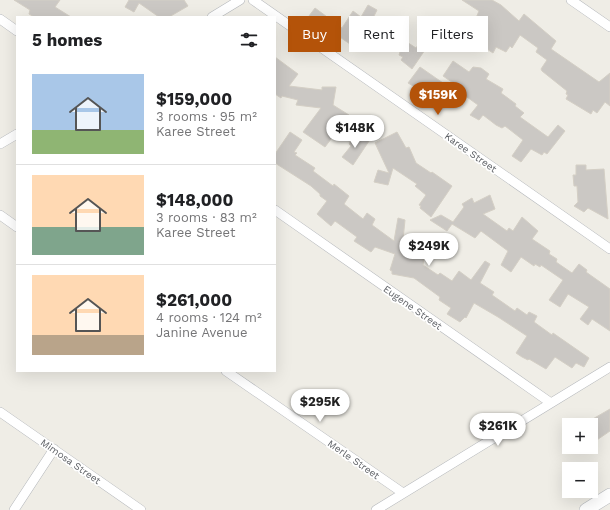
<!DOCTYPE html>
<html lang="en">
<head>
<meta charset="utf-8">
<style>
  :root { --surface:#fff; --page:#f6f6f6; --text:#202124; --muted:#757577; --line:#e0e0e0; --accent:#b45309 }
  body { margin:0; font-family:"Work Sans",sans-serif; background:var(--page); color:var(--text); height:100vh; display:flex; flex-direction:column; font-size:15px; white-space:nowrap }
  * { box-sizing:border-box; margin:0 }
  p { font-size:13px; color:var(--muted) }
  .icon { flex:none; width:22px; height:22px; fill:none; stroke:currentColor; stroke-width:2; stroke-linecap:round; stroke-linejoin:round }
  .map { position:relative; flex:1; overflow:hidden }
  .panel { position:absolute; left:16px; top:16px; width:260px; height:356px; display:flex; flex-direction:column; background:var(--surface); border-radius:0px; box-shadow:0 4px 16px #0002 }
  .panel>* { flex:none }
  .guide { position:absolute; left:288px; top:16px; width:262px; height:36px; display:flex; gap:8px }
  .buttons { position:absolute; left:562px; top:418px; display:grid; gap:8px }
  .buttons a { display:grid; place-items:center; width:36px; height:36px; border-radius:0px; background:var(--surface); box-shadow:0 4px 16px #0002; font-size:20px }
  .price { position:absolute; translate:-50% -34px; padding:0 9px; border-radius:14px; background:#fff; color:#222; font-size:13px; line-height:26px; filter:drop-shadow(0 1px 2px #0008) }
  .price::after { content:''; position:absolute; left:50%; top:24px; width:12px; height:9px; margin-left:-6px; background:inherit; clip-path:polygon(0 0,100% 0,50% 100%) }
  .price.on { background:var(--accent); color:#fff }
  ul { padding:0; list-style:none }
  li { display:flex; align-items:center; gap:12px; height:100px; padding:0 16px }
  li+li { border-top:1px solid var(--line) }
  li span { display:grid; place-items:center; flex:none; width:112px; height:80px; border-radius:0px; color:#555 }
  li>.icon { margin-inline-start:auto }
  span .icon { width:48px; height:48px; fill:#fffc; stroke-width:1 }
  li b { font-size:17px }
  h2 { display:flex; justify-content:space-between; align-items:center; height:48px; padding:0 16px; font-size:17px }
  .tag { padding:0 14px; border-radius:0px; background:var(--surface); box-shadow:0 4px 16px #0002; font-size:14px; line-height:36px }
  .tag.on { background:var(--accent); color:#fff }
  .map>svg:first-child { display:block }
  .building { fill:#cbc8c4; stroke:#d4cfc5 }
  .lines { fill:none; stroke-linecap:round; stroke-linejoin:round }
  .street-casing { stroke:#b3b6ba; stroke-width:10 }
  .secondary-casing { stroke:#b5b8bd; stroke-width:14 }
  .street { stroke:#fff; stroke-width:9 }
  .secondary { stroke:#fff; stroke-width:13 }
  .labels { text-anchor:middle; stroke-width:3.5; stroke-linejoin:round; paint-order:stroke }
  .street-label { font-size:10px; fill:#5e6166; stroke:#fff }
</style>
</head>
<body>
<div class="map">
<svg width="610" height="510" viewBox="0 0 610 510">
  <rect width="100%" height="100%" fill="#efede6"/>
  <path class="building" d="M14,0H60L55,7L71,17H34L29,14L30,10Z
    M129,0H184L188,6L169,17H159L139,3L134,12L125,7Z
    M462,0H492L501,5L519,21L524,14L556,41L551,49L599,82L610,73V106L605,102L597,113L593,110L591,114L566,99L568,95L566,94L567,91L542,71L541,69L547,60L536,52L538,48L520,35L512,48L510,46L506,52L496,47L493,53L484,47L485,42L480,39L488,26L476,18L479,11Z
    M368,5L377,10L373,18L380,22L376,28L397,41L399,37L416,48L436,21L442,25L412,69L401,60L403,57L399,55L400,52L386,45L384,48L380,45L379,47L360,34L358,37L356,36L350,44L309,16L315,8L342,28L353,11L361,17Z
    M275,57L298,74L289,86L322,90V87H336L333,105L349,115L325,147L303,132L321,108L296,105L298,100L282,96L281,98L275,94Z
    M453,61L469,72L473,67L481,68L489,74L486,79L503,89L501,93L516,104L515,106L524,113L520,117L548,137L558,125L565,131L547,154L544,152L542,155L531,149L521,162L512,156L523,140L505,126L502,128L496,125L483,115L479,120L470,115L478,105L460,92L462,89L443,76Z
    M420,67L443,83L434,98L408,83Z
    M290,132L302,140L294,152L297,153L295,155L315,168L313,171L333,186L334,184L349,196L344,204L363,219L367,213L375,219L372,225L394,241L398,218L405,220L403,240L426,245L423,265L438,275L440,273L452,281L459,271L471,280L485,261L490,264L480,283L494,292L492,295L515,311L517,308L527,315L529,312L537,316L534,322L552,335L553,333L589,358L584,367L576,363L572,368L555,357L546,369L529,359L528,360L522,357L516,353L527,336L498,317L474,303L466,318L465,317L460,322L447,314L451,308L439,300L440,297L414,278L392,274V271L390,270L395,254L375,247L371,252L354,241L357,237L335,221L331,226L317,214L327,201L320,196V194L311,186L275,163V154Z
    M397,132L406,148L409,147L416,163L431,173L432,172L452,186L431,217L420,208L421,206L419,205L426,195L415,186L417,184L393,168L388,185L374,182L378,170L389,173L375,143Z
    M356,133L369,141L353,165L342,157L351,146L349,144Z
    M576,165H586V170L604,169L608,219L588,208L584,212L574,206L578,202L577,186H574L573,175H576Z
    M490,195L495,209L483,214L507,231L509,228L513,231L522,217L538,231L532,239L550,251L549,254L557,259L556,262L572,273L579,264L587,270L586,272L610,289V331L592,319L588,325L580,319L589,307L568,294L560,307L549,300L563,280L541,265L540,267L535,264L534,266L521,257L511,272L501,265L508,251L481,231L475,238L452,224L447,231L430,220L441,215L453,222L464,207L462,204L472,198L474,203Z
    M610,409V431L591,444V420Z"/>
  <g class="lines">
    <defs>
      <path id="street" d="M253,0L610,249
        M571,0L610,27
        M212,17L240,0
        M0,19L17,31
        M0,144L17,134
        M275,210L551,403
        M0,215L17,227
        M226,371L403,493
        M0,412L141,510
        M14,510L54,449
        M376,510L610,367"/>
      <path id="secondary" d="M586,510L610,495"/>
    </defs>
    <use href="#street" class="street-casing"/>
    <use href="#secondary" class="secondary-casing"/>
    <use href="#street" class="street"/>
    <use href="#secondary" class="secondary"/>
  </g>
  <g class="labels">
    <g class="street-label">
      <text transform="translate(471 152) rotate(35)" y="4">Karee Street</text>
      <text transform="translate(413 307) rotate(35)" y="4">Eugene Street</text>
      <text transform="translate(354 459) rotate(35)" y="4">Merle Street</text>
      <text transform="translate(71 461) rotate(35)" y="4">Mimosa Street</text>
    </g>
  </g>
</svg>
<div class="buttons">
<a>+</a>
<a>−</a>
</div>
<b class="price on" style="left:438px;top:116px">$159K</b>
<b class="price" style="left:355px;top:149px">$148K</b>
<b class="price" style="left:429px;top:267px">$249K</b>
<b class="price" style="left:320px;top:423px">$295K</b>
<b class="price" style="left:498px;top:447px">$261K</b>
<div class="guide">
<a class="tag on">Buy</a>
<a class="tag">Rent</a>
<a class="tag">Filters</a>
</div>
<section class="panel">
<h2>5 homes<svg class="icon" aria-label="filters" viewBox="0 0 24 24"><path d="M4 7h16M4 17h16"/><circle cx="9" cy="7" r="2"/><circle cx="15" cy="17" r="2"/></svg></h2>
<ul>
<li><span style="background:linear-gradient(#a9c7e8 70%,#8fb573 0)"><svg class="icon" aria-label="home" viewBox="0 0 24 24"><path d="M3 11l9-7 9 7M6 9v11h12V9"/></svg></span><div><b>$159,000</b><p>3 rooms · 95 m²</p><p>Karee Street</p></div></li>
<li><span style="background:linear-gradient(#ffd9b3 65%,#7fa58c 0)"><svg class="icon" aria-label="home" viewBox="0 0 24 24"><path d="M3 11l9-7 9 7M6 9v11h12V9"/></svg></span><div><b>$148,000</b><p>3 rooms · 83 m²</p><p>Karee Street</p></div></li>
<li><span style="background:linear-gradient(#ffd9b3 75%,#b9a48a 0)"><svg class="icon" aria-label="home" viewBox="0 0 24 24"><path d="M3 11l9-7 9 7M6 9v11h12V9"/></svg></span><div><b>$261,000</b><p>4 rooms · 124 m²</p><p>Janine Avenue</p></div></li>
</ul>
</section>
</div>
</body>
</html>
